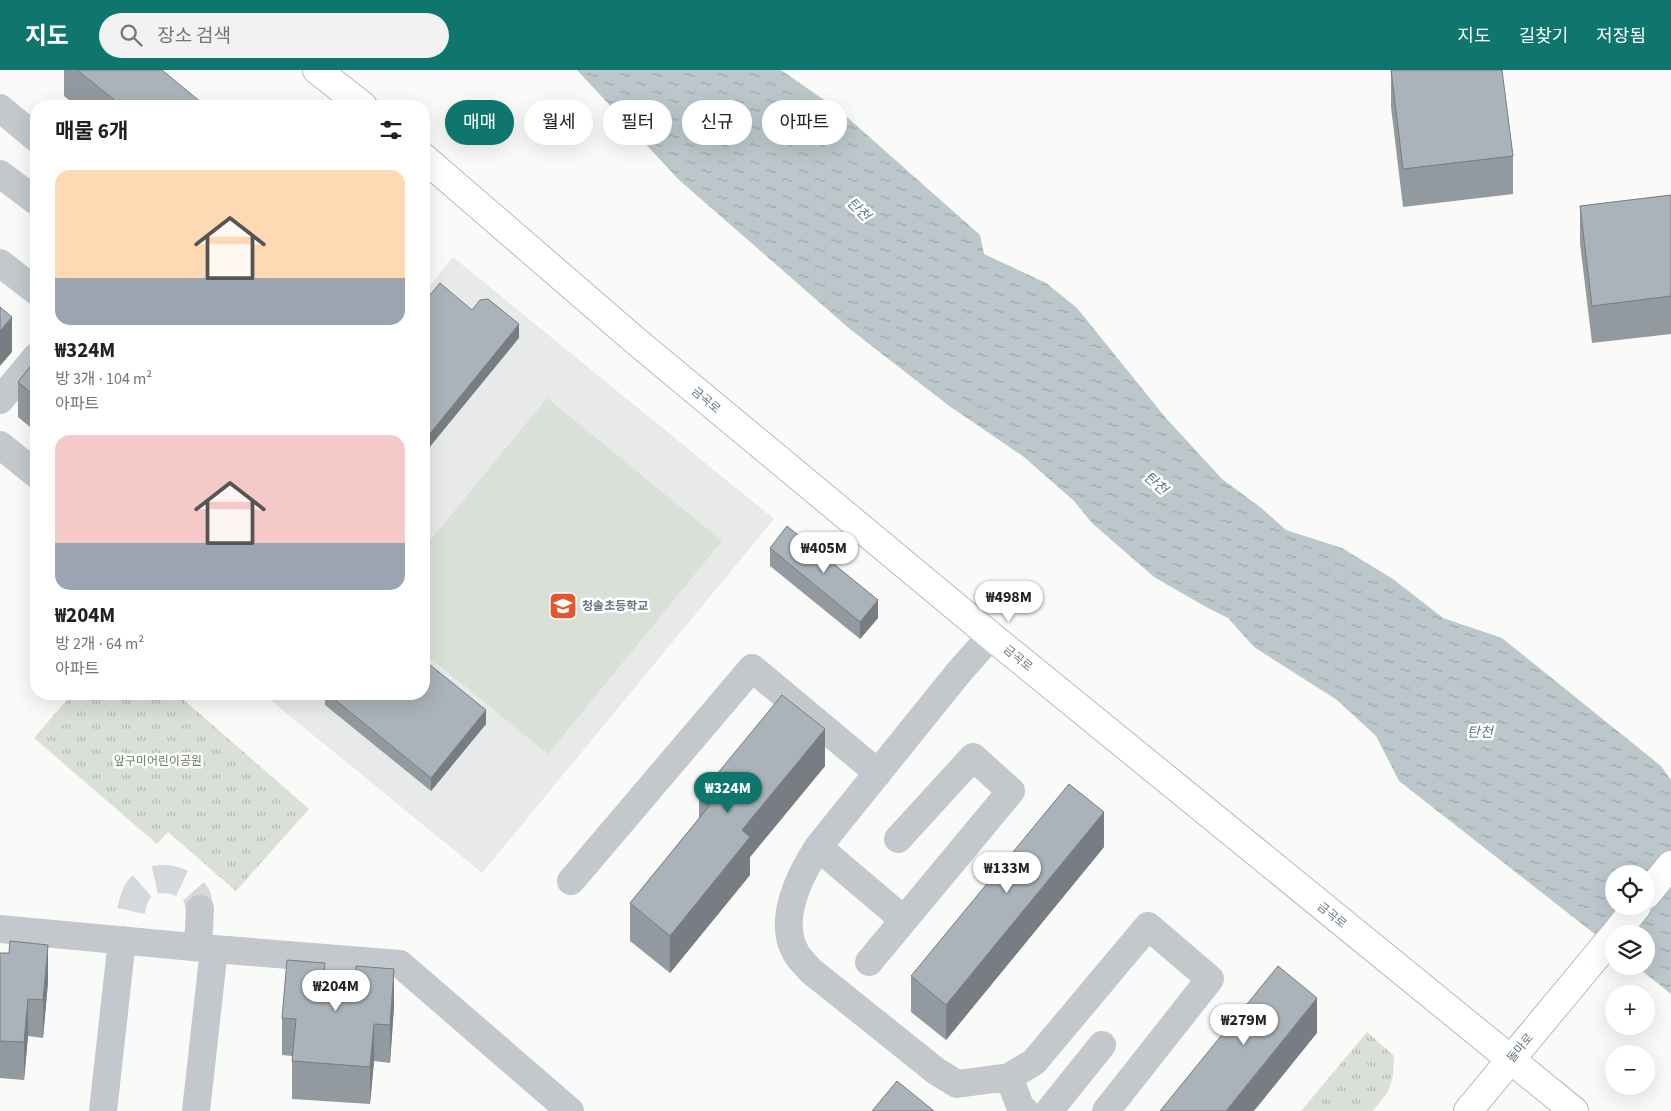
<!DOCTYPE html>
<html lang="ko">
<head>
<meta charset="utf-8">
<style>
  :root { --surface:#fff; --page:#f2f2f2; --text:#202124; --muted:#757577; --accent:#0f766e }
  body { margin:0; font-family:"Source Sans 3","Noto Sans KR",sans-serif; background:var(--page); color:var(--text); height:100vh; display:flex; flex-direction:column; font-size:19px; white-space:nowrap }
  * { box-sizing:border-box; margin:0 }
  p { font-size:16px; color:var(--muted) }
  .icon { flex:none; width:28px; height:28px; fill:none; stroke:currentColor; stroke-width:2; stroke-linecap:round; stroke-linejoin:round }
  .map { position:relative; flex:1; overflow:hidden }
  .details { position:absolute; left:30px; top:30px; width:400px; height:600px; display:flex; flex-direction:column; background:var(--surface); border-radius:20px; box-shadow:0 5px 20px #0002 }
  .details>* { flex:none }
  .guide { position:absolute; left:445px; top:30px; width:475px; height:45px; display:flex; gap:10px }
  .controls { position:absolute; left:1605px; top:795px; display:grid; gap:10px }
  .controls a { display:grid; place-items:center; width:50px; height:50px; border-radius:50%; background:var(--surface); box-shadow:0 5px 20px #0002; font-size:25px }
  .price { position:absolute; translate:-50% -42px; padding:0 11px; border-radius:18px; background:#fff; color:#222; font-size:16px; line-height:32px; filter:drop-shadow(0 1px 2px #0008) }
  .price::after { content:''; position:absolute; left:50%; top:30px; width:15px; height:11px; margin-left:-8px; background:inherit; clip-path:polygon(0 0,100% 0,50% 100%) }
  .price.active { background:var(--accent); color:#fff }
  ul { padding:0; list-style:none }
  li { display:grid; align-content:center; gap:10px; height:265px; padding:0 25px }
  li span { display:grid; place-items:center; height:155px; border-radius:15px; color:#555 }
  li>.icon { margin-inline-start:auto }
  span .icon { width:90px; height:90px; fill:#fffc; stroke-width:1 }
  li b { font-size:21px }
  h2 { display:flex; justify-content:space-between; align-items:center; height:60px; padding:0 25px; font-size:21px }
  .tag { padding:0 18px; border-radius:22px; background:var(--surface); box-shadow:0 5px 20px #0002; font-size:18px; line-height:45px }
  .tag.active { background:var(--accent); color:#fff }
  header { display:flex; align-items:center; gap:30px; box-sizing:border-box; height:70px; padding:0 25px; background:var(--accent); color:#fff }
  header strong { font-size:24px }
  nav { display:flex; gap:28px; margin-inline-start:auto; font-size:18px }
  .search { width:350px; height:45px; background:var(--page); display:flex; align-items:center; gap:12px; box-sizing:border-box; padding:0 18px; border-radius:28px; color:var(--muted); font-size:19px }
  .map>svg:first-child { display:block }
  .built { fill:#e8e9e9 }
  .grass { fill:url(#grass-tufts) }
  .pitch { fill:#dadfd7 }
  .water { fill:url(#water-ripples); fill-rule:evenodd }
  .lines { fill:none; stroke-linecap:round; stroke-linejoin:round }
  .minor-tunnel { stroke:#d5d9db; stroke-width:28; stroke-dasharray:28 14; stroke-linecap:butt }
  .major-casing { stroke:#b5babe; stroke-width:30 }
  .minor { stroke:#c3c8cc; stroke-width:28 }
  .major { stroke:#fff; stroke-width:28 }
  .wall { fill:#929a9f }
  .shaded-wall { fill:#777d82 }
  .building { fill:#aab3b9; stroke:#777d82 }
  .labels { text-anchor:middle; stroke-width:5; stroke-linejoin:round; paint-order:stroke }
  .street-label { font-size:12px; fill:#657683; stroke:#fff }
  .poi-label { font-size:12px; font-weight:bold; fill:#657683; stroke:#fff; text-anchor:start }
  .park-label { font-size:12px; fill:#687a64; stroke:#fff }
  .water-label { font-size:14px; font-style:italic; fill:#60757c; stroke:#fff }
</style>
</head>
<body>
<header>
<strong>지도</strong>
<div class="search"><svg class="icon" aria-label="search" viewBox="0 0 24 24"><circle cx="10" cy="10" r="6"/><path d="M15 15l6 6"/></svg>장소 검색</div>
<nav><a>지도</a><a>길찾기</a><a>저장됨</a></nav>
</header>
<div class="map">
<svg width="1671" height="1041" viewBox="0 0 1671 1041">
  <defs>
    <pattern id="grass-tufts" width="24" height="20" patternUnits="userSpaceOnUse" patternTransform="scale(1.25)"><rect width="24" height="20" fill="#dadfd7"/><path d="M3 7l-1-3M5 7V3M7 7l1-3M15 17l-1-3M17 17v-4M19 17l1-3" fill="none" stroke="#b4b9b4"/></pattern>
    <pattern id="water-ripples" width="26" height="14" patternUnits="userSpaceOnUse" patternTransform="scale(1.25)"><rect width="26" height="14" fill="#bbc7cb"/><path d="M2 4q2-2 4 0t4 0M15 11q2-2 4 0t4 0" fill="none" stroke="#9ca6aa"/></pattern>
  </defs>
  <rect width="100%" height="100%" fill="#fafaf8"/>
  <path class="built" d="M453,187L774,449L482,803L263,624H424V223Z"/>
  <path class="grass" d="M72,624H177L309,739L236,821L168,762L157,774L34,668Z
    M1367,962L1394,986L1393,1006L1388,1022L1373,1041H1301Z"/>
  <path class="pitch" d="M547,328L722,471L548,684L424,583V478Z"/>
  <path class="water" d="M577,0H781L840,41L980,165L984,184L1046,213L1077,238L1165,347L1222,409L1260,437L1286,460L1342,478L1393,509L1443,548L1502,568L1661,696L1671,710V924L1636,896H1646V864H1614V879L1399,711L1376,666L1337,630L1254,577L1228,548L1206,537L1154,507L1092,453L1074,431L1024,387L948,335L851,260L678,109ZM1614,804H1646V836H1614Z"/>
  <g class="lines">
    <path class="minor-tunnel" d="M131,841C133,832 135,822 142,816C157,803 188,809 197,827C198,831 199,835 200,839"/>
    <defs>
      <path id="major" d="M317,0L363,36
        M424,88L637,272L991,566L1574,1041
        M1646,825L1671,795
        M1615,864L1637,836
        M1468,1041L1614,865"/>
    </defs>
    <use href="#major" class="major-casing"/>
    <path class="minor" d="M0,38L36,68
      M0,104L36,131
      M0,193L36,221
      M0,330L36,287
      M0,375L36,404
      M991,566L959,602L818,777C800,805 777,850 796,883C799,889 806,895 811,901L936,1001L957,1014L1009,1007L1034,992L1148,856L1210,909L1106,1041
      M818,777L904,850
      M571,811L752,598L878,703
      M0,859L214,879L400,894L570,1041
      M198,877L200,839
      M869,892L1011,721L973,687L898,769
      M1009,1007L1020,1036L1025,1041
      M103,1041L122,870
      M196,1041L214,879
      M1049,1041L1102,975"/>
    <use href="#major" class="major"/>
  </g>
  <path class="wall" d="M64,0H162L202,36H76L64,26Z
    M1391,0L1513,86V124L1403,137L1391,37Z
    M1671,125V264L1592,273L1580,173V136Z
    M36,289V362L18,347V312Z
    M770,478L878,548L860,569L770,496Z
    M325,624H424L486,654L431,721L325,635Z
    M825,696L750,787V805L670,903L630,871V833L699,748V726Z
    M1104,777L946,970L911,942V906Z
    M0,883L48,912L43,968L28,966L24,1010L0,1008Z
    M325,905L394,936L390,993L374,991L370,1034L292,1029V986L282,985V948Z"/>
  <path class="shaded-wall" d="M12,247V282L0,296V261Z
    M519,254V268L424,384V371Z
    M878,530V548L860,569V552Z
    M486,640V654L431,721V708Z
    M825,659V696L750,787V805L670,903V866L742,760Z
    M1104,742V777L946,970V935Z
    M48,875V912L43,968V930Z
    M394,899V936L390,993V955Z
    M1317,928V963L1254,1041H1226Z
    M28,929V966L24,1010V972Z
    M374,954V991L370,1034V997Z"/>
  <path class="building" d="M77,0H162L202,33L200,36H122Z
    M1391,0H1502L1513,86L1403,99Z
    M1671,125V226L1592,236L1580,136Z
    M440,213L472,240L480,230L488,229L519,254L424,371V232Z
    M0,237L12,247L0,261Z
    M36,289V327L18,312Z
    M787,456L878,530L860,552L770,478Z
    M424,590L486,640L431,708L328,624H424Z
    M782,625L825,659L742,760L750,767L670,866L630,833L710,735L699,726Z
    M1069,714L1104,742L946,935L911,906Z
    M10,871L48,875L43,930L28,929L24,972L0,971V883H9Z
    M287,890L325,893L324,905L356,908V896L394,899L390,955L374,954L370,997L292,991L296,949L282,948Z
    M1278,896L1317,928L1226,1041H1160Z
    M897,1011L934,1041H872Z"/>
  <defs>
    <symbol id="school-square" viewBox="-11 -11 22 22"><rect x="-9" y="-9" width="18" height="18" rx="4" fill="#e4572e" stroke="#fff"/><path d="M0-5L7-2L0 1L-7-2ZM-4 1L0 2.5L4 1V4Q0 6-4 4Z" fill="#fff"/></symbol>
  </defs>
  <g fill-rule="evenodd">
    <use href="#school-square" x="547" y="520" width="32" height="32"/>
  </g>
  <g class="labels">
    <g class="street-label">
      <text transform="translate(706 330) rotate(40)" y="4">금곡로</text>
      <text transform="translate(1018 588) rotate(39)" y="4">금곡로</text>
      <text transform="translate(1332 845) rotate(39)" y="4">금곡로</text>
      <text transform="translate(1520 978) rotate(-50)" y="4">돌마로</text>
    </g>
    <g class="poi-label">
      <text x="582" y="540">청솔초등학교</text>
    </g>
    <g class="park-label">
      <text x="158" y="695">앞구미어린이공원</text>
    </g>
    <g class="water-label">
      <text transform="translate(859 139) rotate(45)" y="5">탄천</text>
      <text transform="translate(1156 413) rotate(41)" y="5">탄천</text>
      <text x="1480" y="667">탄천</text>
    </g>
  </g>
</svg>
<div class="controls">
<a><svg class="icon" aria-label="locate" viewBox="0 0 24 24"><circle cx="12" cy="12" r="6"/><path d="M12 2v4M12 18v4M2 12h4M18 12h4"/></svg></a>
<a><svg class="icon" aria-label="layers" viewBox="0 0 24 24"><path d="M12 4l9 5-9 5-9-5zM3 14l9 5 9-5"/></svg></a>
<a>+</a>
<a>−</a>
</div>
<b class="price" style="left:824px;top:504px">₩405M</b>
<b class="price" style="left:1009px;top:553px">₩498M</b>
<b class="price active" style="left:728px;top:744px">₩324M</b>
<b class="price" style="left:1007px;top:824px">₩133M</b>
<b class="price" style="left:336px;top:942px">₩204M</b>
<b class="price" style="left:1244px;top:976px">₩279M</b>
<div class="guide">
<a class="tag active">매매</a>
<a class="tag">월세</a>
<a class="tag">필터</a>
<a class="tag">신규</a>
<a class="tag">아파트</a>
</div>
<section class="details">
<h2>매물 6개<svg class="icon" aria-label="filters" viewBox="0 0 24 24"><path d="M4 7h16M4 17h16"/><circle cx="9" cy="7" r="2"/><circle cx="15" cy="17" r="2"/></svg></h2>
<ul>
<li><span style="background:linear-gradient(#ffd9b3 70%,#9aa5b1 0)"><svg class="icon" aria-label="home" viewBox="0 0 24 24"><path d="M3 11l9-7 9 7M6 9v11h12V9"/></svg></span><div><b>₩324M</b><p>방 3개 · 104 m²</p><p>아파트</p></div></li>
<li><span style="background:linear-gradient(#f6c9c9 70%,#9aa5b1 0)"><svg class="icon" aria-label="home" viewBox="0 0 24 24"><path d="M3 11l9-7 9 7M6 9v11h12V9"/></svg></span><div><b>₩204M</b><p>방 2개 · 64 m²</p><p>아파트</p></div></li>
</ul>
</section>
</div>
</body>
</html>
